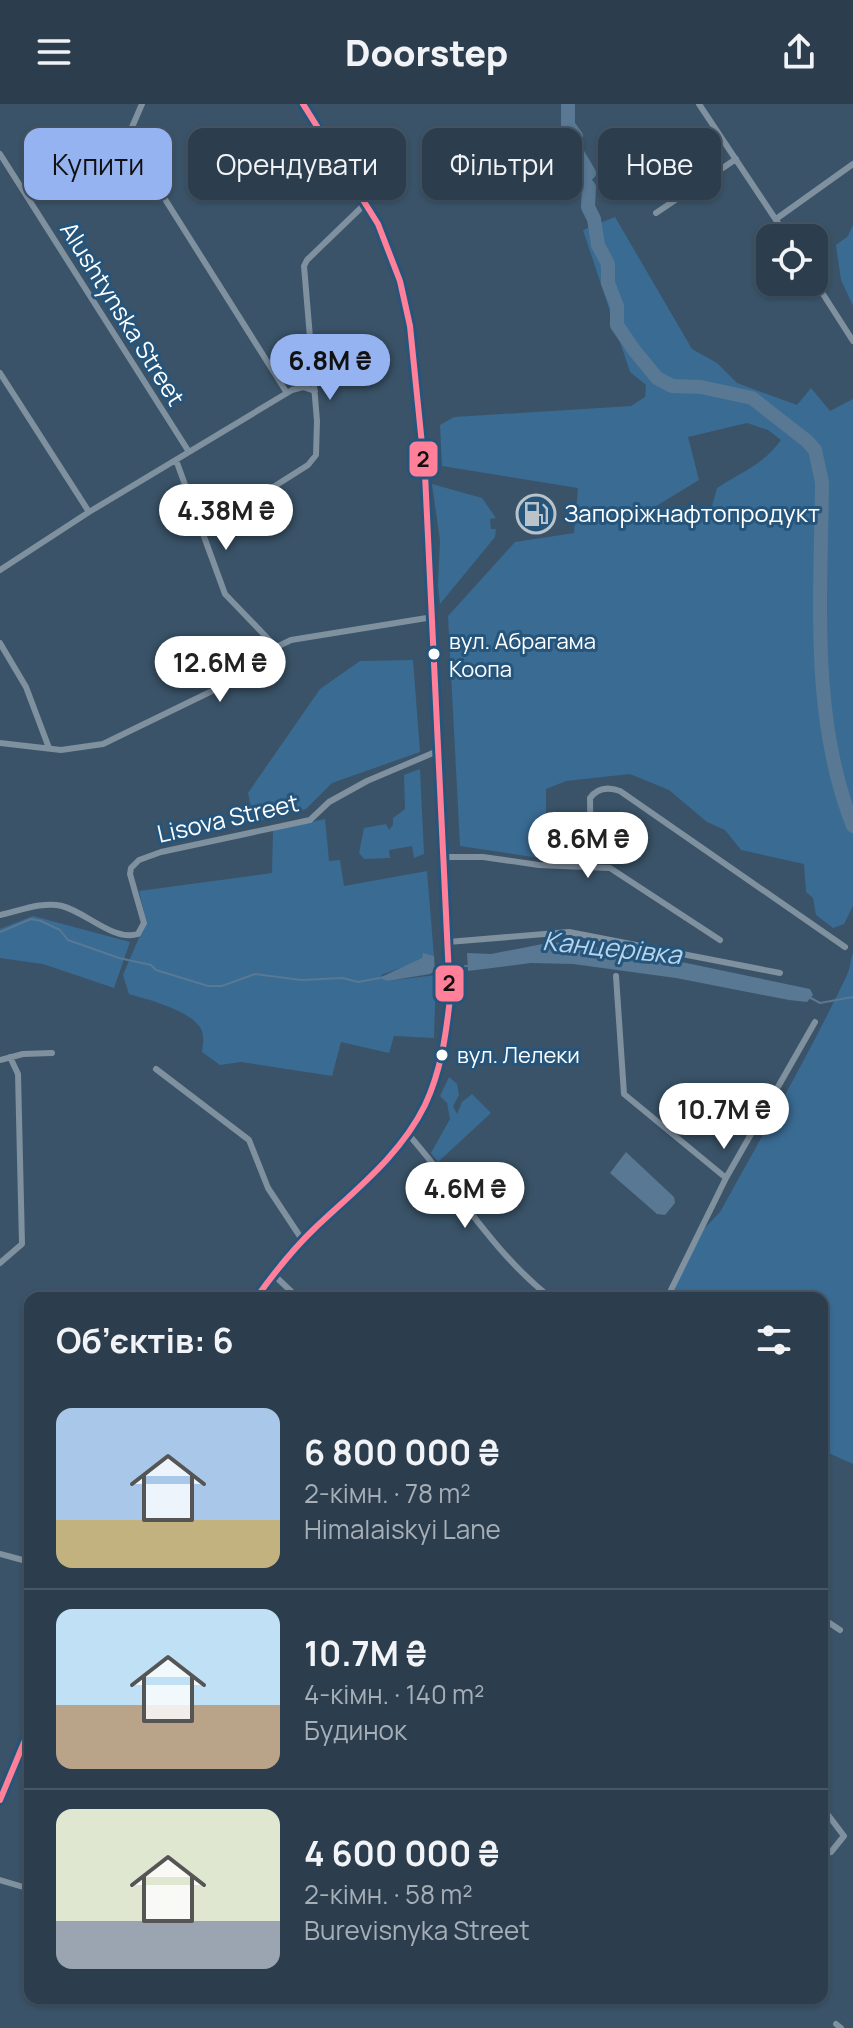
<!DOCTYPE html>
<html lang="uk">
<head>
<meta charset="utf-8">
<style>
  :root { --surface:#2c3e4e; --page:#344555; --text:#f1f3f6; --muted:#a6aeb6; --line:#485766; --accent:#95b2f1 }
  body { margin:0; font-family:Manrope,sans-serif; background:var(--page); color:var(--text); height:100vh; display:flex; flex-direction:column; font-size:30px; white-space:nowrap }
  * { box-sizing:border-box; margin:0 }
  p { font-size:26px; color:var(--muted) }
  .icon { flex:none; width:44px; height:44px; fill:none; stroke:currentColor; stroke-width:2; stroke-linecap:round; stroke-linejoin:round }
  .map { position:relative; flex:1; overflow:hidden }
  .drawer { position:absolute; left:24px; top:1188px; width:804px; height:712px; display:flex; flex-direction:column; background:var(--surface); border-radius:16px; box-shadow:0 2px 6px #0004,0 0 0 2px var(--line) }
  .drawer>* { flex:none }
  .hud { position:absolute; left:24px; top:24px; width:806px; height:72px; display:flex; gap:16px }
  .tools { position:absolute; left:756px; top:120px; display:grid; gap:16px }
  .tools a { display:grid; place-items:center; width:72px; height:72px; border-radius:16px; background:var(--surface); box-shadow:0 2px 6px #0004,0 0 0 2px var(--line); font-size:40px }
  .price { position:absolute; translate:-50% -68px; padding:0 18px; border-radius:28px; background:#fff; color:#222; font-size:26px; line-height:52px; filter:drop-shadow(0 2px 4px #0008) }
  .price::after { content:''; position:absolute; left:50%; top:48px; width:24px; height:18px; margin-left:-12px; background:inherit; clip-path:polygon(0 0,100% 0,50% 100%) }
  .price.active { background:var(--accent); color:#111 }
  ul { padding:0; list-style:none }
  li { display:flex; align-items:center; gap:24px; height:200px; padding:0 32px }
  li+li { border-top:2px solid var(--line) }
  li span { display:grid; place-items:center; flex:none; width:224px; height:160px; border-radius:16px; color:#555 }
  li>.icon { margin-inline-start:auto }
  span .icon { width:96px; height:96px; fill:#fffc; stroke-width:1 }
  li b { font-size:34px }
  h2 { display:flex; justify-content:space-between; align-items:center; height:96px; padding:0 32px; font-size:34px }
  .pill { padding:0 28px; border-radius:16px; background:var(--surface); box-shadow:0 2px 6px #0004,0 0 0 2px var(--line); font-size:28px; line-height:72px }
  .pill.active { background:var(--accent); color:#111 }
  header { display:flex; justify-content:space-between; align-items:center; height:104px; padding:0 32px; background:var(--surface); font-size:36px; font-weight:800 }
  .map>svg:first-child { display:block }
  .green { fill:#3a6b93; fill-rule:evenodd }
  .water { fill:#587893 }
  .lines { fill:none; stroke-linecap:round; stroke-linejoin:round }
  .stream { stroke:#587893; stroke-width:2 }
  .river { stroke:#587893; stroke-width:14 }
  .minor { stroke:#7f909f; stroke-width:6 }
  .primary { stroke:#7e8f9e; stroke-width:10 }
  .bus-1-casing { stroke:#26557c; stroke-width:12 }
  .bus-1 { stroke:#ff8098; stroke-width:6 }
  .bus-dot { fill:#fff; stroke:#26557c; stroke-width:3 }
  .labels { text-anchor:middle; stroke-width:6; stroke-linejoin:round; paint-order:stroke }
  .bus-label { font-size:22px; fill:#fff; stroke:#26557c; text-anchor:start }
  .street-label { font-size:24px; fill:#fff; stroke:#26557c }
  .poi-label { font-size:24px; fill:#fff; stroke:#26557c; text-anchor:start }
  .water-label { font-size:26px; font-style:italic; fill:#b7d5ec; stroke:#26557c }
  .line-badge { stroke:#26557c; stroke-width:3 }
  .pale-badge-label { font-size:22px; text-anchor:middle; font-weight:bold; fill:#111 }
</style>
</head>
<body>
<header><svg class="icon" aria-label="menu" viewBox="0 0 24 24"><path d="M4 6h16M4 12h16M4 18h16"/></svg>Doorstep<svg class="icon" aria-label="share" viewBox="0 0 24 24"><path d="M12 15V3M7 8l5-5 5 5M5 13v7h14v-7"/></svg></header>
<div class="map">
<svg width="853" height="1924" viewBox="0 0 853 1924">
  <rect width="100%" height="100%" fill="#3a5368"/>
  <path class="green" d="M615,113L692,245L717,259L737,279L797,301L811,284L830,307L853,295V802L844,820L833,824L816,811L813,794L806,788L804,760L741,746L725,726L707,718L669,686L630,670L566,677L546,685V755L460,742L448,512L515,438L574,429L578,384L442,362L440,321L454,313L631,302L645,293L646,281L630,268L583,126ZM747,319L768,326L781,336C763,361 741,368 717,384L712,402L699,410L638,413L699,376L688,333Z
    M853,121V202L841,176L836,141L848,132Z
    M432,380L482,394L496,414L490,415L491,425H496L495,433L440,500L438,482L440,436Z
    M413,556L420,648L332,679L306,705L254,718L248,689L320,585L360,557Z
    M420,665L424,750L414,754L412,742L389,746L390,754L364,755L359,749L364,724L386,720L389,726L393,721V714L405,705L404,671Z
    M325,715L329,757L340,756L344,782L427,767L434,852L381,871L388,877L436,871L434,934L394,932L389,949L341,938L332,972L241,958L220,961L202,948C203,940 205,929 199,922C186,905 149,896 129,890L123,871L146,817L139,787L272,769L273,726Z
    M33,812L130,838L114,884L43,860L0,854V825Z
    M853,849V1360L822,1346V1194H668L702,1127L720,1108C763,1030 808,953 846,873C850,866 850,857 853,849Z
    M449,973L457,980L459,991L453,1002L457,1010L462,998L472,990L491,1009L438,1058L431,1049L450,1015L447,999L440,992Z"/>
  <path class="water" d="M553,838L620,846L650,857L672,856L810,885L813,891L807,898L789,896L676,874L573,860L531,859L468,867L467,849L491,850Z
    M423,849L434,852L435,867L430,870L388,877L379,874L422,854Z
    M626,1048L674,1093L675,1099L665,1111L657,1110L610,1069Z"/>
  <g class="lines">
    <path class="stream" d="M0,828L31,815L41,817L60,826L68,836L119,854L151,861L156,866L208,882H222L255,870L301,876L343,874L358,878L380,874
      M453,863L467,862
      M809,893L820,899L853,893"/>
    <path class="river" d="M568,0V21L576,32L572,40L589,69L582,75L589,83L588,103L594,115L598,141L608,160V179L617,202V221L634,246L657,274L672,282L701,283L752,294L807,337L815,346L822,378C821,493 810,613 853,722"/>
    <path class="minor" d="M142,0L129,30V38L287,289
      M699,0L788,134
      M0,50L189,348
      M656,109L736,55
      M776,115L853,60
      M814,176L853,237
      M0,269L89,408
      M176,356L225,490L275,542
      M202,424L223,415L308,361L316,351L317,317L304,162L307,156L365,100
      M0,466L89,408L292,286L303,283L315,287
      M0,539L26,583L49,644
      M0,639L61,646L103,640L212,587L260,551L291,536L433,513
      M444,753H483L539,761L610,764L720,836
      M591,761L590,694C598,683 609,683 620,687L845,843
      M0,811C19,807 43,797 62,802C86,808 114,838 138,830L144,819L130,770L131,764L139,756L161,748L310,716L329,698L367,677L440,646
      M448,838L569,828L780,869
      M616,872L624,990L726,1074
      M0,956L23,950L52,949
      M156,965L249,1036L268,1084L303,1137
      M408,1030C456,1084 493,1149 551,1194
      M0,1159L22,1140L18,970L10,953
      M273,1170L298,1194
      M667,1194L726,1074L815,918
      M0,1450L30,1458
      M822,1514L840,1526
      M822,1703L844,1732L831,1748L822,1750
      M0,1776L30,1785
      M836,1920L841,1924"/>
    <path class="primary" d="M256,1194C270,1174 285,1154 302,1137C340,1098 388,1064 416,1017C439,979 446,937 450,894L425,370L410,222L400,177L378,120L303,0
      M0,1696L30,1624"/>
    <defs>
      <path id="bus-1" d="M256,1194C274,1169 293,1145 315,1124C355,1086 400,1052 425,1001C441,967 446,931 450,894L425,370L410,222L400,177L378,120L303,0
        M0,1696L30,1624"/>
    </defs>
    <use href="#bus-1" class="bus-1-casing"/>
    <use href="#bus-1" class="bus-1"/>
  </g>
  <defs>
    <symbol id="fuel-ring" viewBox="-11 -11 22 22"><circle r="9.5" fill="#26557c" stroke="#bac3ca" stroke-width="1.5"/><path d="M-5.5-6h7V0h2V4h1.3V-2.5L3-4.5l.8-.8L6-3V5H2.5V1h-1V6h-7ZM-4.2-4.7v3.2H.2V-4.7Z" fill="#bac3ca"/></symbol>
  </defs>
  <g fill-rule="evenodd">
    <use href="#fuel-ring" x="514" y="388" width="44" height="44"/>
  </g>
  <g class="bus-dot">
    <circle cx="434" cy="550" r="7"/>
    <circle cx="442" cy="951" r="7"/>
  </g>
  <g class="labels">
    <g class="bus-label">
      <text x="449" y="545">вул. Абрагама<tspan x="449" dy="28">Коопа</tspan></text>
      <text x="457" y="959">вул. Лелеки</text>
    </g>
    <g class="street-label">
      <text transform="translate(122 210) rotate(58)" y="8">Alushtynska Street</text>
      <text transform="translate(228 715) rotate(-13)" y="8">Lisova Street</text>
    </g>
    <g class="poi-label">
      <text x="564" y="418">Запоріжнафтопродукт</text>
    </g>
    <g class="water-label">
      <text transform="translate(612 844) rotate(6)" y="9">Канцерівка</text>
    </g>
  </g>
  <g class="line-badge">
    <rect x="408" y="336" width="31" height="38" rx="8" fill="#ff8098"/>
    <rect x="434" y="860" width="31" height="39" rx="8" fill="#ff8098"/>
  </g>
  <g class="pale-badge-label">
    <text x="423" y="363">2</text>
    <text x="449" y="887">2</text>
  </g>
</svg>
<div class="tools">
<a><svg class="icon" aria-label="locate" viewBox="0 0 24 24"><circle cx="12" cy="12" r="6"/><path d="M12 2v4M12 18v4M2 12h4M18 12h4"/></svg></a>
</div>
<b class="price active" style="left:330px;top:298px">6.8M ₴</b>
<b class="price" style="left:226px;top:448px">4.38M ₴</b>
<b class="price" style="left:220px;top:600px">12.6M ₴</b>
<b class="price" style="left:588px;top:776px">8.6M ₴</b>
<b class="price" style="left:724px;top:1047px">10.7M ₴</b>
<b class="price" style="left:465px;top:1126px">4.6M ₴</b>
<div class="hud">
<a class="pill active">Купити</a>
<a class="pill">Орендувати</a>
<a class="pill">Фільтри</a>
<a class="pill">Нове</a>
</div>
<section class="drawer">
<h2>Об’єктів: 6<svg class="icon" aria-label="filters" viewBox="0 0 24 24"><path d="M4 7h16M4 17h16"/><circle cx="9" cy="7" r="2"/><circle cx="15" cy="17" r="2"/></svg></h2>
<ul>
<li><span style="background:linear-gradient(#a9c7e8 70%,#c2b280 0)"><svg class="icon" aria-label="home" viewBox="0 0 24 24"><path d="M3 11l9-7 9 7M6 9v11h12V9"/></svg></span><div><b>6 800 000 ₴</b><p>2-кімн. · 78 m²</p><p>Himalaiskyi Lane</p></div></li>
<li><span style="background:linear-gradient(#bfe0f5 60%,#b9a48a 0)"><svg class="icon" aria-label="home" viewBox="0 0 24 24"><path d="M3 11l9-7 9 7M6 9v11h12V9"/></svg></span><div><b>10.7M ₴</b><p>4-кімн. · 140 m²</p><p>Будинок</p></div></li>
<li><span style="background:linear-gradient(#dfe7d0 70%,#9aa5b1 0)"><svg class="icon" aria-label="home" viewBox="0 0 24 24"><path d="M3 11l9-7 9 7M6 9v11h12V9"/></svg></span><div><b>4 600 000 ₴</b><p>2-кімн. · 58 m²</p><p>Burevisnyka Street</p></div></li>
</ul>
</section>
</div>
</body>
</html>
